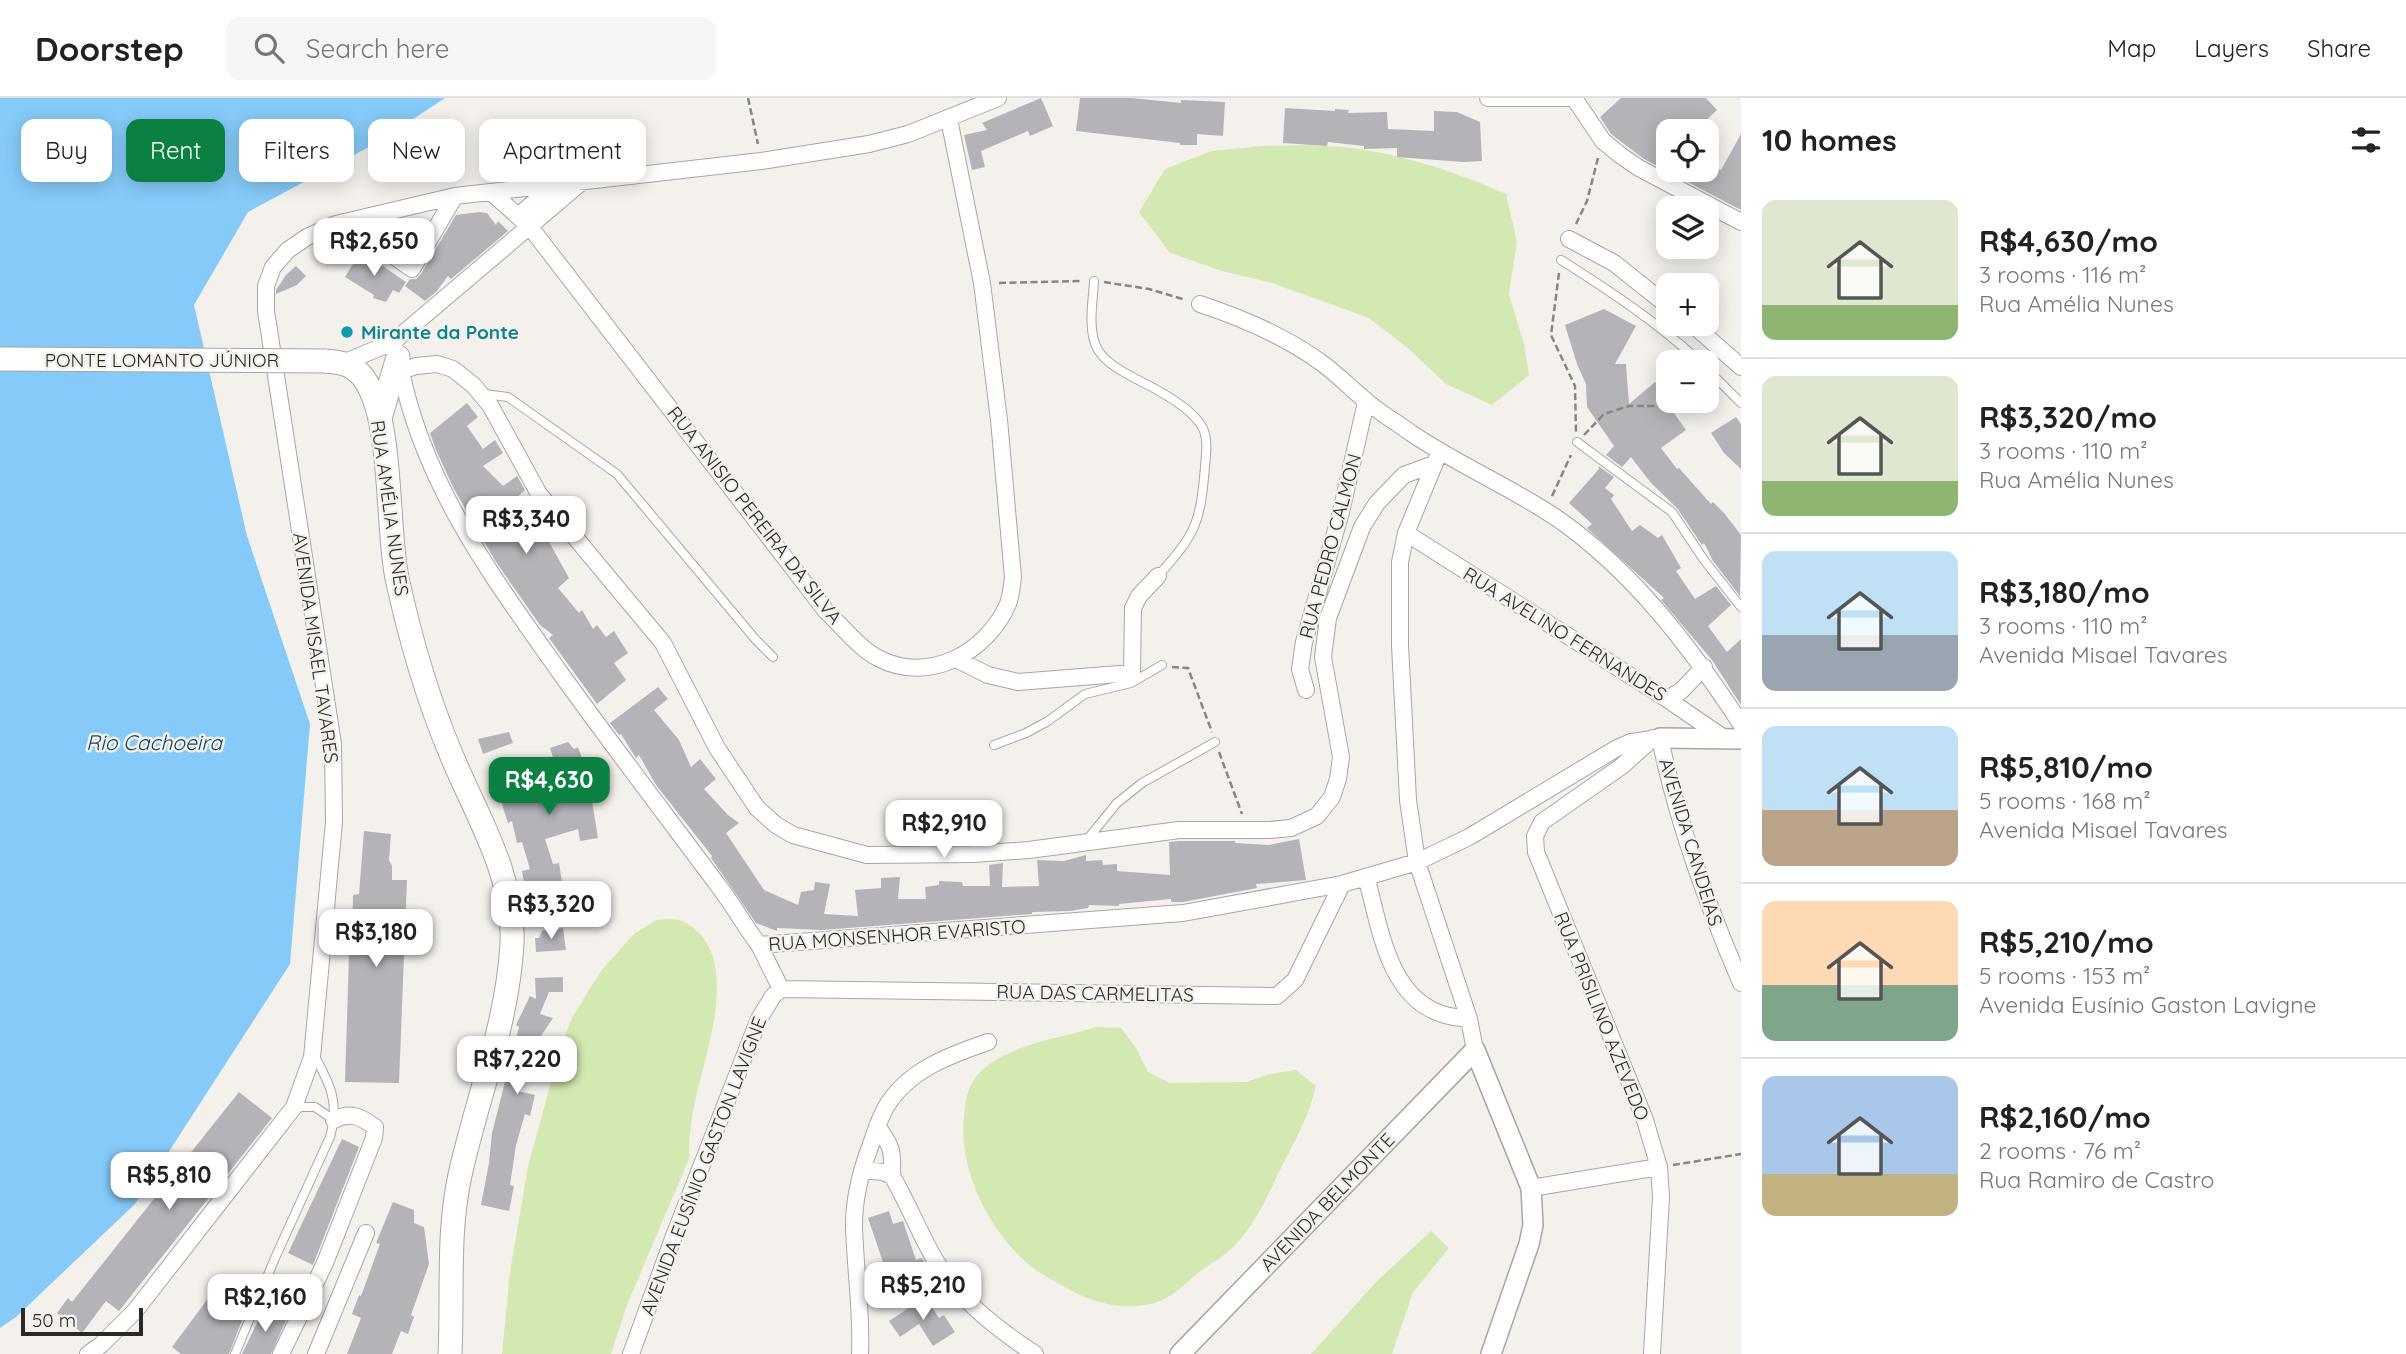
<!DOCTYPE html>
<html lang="en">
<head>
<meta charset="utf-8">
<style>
  :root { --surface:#fff; --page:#f6f6f6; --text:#222; --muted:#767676; --line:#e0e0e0; --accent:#0b8043 }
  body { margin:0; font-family:Quicksand,sans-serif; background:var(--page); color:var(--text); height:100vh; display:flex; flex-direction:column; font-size:26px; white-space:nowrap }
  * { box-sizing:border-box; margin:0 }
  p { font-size:23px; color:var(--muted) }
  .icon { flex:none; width:38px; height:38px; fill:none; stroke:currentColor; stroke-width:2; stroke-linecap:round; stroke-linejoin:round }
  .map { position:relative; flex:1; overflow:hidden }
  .panel { display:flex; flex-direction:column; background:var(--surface); width:665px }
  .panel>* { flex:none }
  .banner { position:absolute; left:21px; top:21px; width:665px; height:63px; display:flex; gap:14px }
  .fabs { position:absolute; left:1656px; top:21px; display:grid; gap:14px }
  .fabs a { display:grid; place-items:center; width:63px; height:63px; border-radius:14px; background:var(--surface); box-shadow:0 4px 18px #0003; font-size:35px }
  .scale { position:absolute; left:21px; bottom:18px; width:122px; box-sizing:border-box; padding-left:7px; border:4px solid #2a2927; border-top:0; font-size:19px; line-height:24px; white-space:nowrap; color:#2a2927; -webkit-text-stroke:5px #f4f1ed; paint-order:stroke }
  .price { position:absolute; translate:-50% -60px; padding:0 16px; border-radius:14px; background:#fff; color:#222; font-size:23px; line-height:46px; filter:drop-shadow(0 2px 4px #0008) }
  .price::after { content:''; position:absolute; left:50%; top:42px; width:21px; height:16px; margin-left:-10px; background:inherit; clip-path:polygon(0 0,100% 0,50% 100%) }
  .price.current { background:var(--accent); color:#fff }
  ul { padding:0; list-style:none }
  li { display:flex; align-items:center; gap:21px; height:175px; padding:0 21px }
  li+li { border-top:2px solid var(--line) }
  li span { display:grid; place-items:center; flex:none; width:196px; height:140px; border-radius:14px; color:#555 }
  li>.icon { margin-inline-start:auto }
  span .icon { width:84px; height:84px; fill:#fffc; stroke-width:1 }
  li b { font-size:30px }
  h2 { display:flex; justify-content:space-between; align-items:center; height:84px; padding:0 21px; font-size:30px }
  .pill { padding:0 24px; border-radius:14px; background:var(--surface); box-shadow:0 4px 18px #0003; font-size:24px; line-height:63px }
  .pill.current { background:var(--accent); color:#fff }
  header { display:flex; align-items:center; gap:42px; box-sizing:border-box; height:98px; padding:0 35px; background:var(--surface); border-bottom:2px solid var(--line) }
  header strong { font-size:33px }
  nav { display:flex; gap:38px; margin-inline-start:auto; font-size:24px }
  .search { width:490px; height:63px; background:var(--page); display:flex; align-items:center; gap:18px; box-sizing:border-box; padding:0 24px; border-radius:14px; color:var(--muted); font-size:26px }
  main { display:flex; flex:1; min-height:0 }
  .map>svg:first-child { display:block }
  .green { fill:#d4e8b1 }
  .water { fill:#85caf9 }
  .building { fill:#b4b3b8 }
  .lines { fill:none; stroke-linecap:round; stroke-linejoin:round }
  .service-casing { stroke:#a9a6a2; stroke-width:10 }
  .minor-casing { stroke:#a9a6a2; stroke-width:18 }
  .tertiary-casing { stroke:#a9a6a2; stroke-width:22 }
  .secondary-casing { stroke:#a9a6a2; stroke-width:25 }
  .path { stroke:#888684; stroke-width:2.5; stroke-dasharray:7 3.5; stroke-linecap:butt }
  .service { stroke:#fff; stroke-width:8 }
  .minor { stroke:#fff; stroke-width:16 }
  .tertiary { stroke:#fff; stroke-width:19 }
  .secondary { stroke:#fff; stroke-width:23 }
  .secondary-bridge-casing { stroke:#a9a6a2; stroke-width:25; stroke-linecap:butt }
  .secondary-bridge { stroke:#fff; stroke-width:23 }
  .culture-dot { fill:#0f9aa8; stroke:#f4f1ed; stroke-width:2.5 }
  .labels { text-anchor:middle; stroke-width:5; stroke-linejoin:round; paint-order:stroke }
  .culture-label { font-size:19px; font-weight:bold; fill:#0d838f; stroke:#f4f1ed; text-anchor:start }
  .street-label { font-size:19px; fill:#2a2927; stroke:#f4f1ed }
  .water-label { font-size:21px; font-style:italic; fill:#104665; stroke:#f4f1ed }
</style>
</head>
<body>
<header>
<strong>Doorstep</strong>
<div class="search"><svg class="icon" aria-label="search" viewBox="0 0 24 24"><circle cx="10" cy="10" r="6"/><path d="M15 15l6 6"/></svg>Search here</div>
<nav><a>Map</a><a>Layers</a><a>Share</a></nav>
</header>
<main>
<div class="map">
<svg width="1741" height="1256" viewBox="0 0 1741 1256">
  <rect width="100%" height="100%" fill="#f4f1ed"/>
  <path class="green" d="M1310,47C1328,49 1347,48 1365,52C1414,60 1461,76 1506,96L1517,144L1509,196L1524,246L1529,277L1492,307L1446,286L1409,251L1369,220L1272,185L1222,173L1170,155L1139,114L1165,71L1212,53L1261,48Z
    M656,822C663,822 675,820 682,823C748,855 702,961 693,1013C690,1029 689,1045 689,1061L627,1207L611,1256H502L510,1174L528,1068L562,944L573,918L601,873L634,836Z
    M1096,929L1121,930L1136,950L1148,974L1170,985L1246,984L1270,976L1296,972L1316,988C1309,1019 1295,1042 1281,1070C1268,1096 1256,1126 1235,1147C1227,1156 1215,1163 1205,1170C1186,1183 1177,1198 1154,1205C1122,1214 1090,1204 1063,1188C1051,1181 1037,1175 1027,1165C989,1132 958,1071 964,1019C965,1004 968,986 979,975C1008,946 1058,941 1096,929Z
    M1431,1133L1449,1150L1413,1194L1392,1256H1311L1376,1184Z"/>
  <path class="water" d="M0,0H445L380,43L248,114L194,207L247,438L310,626L290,866L135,1106L16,1219L0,1230Z"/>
  <path class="building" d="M1041,0L1053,28L1030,38L1028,33L981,53L985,69L972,72L964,37L987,32L982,25Z
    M1080,0H1132L1181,5V2L1225,4L1223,38L1197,36V47H1180V45L1076,33Z
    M1621,0H1706L1717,12L1695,33H1668V72H1706V65L1721,72L1741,36V112L1644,61L1611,36L1600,19Z
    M1285,10L1335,13V11L1349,12L1348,15L1387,14L1388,31L1434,33V13L1457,14L1480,24L1482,63L1463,64L1397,59V50L1364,51V48L1328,44L1327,48L1283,45Z
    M479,114L487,115L496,127L498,123L508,133L451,181L448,178L436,194L425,203L405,188L410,181H416L421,176L456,117Z
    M361,153L406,184L399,195L393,192L386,204L373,200L374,197L345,179Z
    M296,168L306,178L297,187L276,196V192L286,177Z
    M1604,211L1636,228L1615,266H1626L1629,306L1655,284L1667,298L1664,301L1686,332L1661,350L1677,371L1679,370L1711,406L1713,404L1724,415L1741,437L1740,498L1713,463L1704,445L1702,447L1677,410L1651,385L1631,359L1622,369L1606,357L1614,348L1587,309L1586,286L1577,266L1565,227Z
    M467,305L478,319L467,328L483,351L495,342L503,355L483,368L503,388L517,378L525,392L507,408L512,415L509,417L528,442L550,425L556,436L548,442L569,480L558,490L579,515L582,512L593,531L597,527L606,539L614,533L628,555L614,565L626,582L597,606L549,540L553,537L540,527L496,464L454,391L436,352L430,335Z
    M1736,319L1741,326V371L1724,355L1711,335Z
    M1598,368L1614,379L1605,390L1614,397L1611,401L1632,433L1640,427L1658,440L1662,437L1681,470L1676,473L1695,501L1716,488L1731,507L1708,528L1727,554L1741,541V607L1712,562L1661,502L1664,500L1587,430L1592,426L1569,405L1599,371Z
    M658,589L668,601L654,612L679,642L691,669L700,661L716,681L704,691L728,717L739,725L726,735L764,792L798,807L801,794L814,792L815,784L830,786L824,816L858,818L855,792L881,790V780L900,779L898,801H926L925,789L939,787V783L962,784L963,788H990L989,767L1003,765L1002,789L1039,788L1037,762L1064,763L1086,757V763L1102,762L1103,767L1117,766V773L1170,777L1169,744L1179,743H1235V745L1269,747L1299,741L1306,782L1256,786L1257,790L1183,804H1171V801L1119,806V808L1089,807L1088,810L1070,813L1032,814V816L822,832L777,830V833L756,825L711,760L712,758L656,687L639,657L636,660L621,636L619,637L610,625Z
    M509,634L513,645L483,656L478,641Z
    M568,644L574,651L578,649L597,701L592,703L598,740L580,743L578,731L545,741L553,766L559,765L562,784L560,807L534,806L535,788L525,789L522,773L530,771L522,744L517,745L512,723L508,725L493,678L513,672L526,670L529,695L560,680L550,650Z
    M364,733L391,736L389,762L392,768V782H407L399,985L345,984L349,856H352L353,797L359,796Z
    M563,830L566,852L536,854L535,840H539L542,833Z
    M563,879V894H549L540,916L553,920L539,941L545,943L542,955L538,954L534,969L525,967L518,993L535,997L530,1018L525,1016L516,1047L510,1087L514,1088L509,1113L481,1107L489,1065L492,1035L519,929L516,927L530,898L536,901L535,880Z
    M239,994L272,1020L119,1213L106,1203L82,1235L57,1215L68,1200L72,1204Z
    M342,1041L359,1049L313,1167L288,1155Z
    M393,1104L414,1112V1125L424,1129L429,1166L411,1217L414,1219L408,1236L401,1233L392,1256H347L361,1220L352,1216L359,1197L361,1198L380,1146L376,1145Z
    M889,1113L893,1126L903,1123L916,1162L922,1160L932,1178L869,1201L868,1177L887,1176L868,1120Z
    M215,1191L246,1212L229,1256H181L172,1249Z
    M925,1199L939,1220L944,1217L955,1234L933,1248L919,1226L900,1239L889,1223Z
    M264,1210L287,1220L271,1256H242Z"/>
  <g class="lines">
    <defs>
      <path id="service" d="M1561,162C1610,193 1657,224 1700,264
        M1094,183C1093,203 1087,233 1098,252C1109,271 1145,284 1164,296C1176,303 1193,315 1201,327C1209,339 1206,355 1205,369C1200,427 1196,435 1158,478
        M1706,270L1741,305
        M484,296L508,299L617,376L756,542L773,559
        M1577,344L1672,414L1704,462L1741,509
        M994,647L1026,635L1048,623L1085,596L1131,585L1162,567
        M1086,743L1117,705L1142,685L1215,644
        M294,1009H315L334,1022
        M235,1256L275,1160L330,1039C340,1004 330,986 313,955"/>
      <path id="minor" d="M1488,0H1576
        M1574,0L1603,43L1620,57L1639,70L1741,124
        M491,94L530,129L826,513C842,528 859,550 878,560C929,587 987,554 1008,506C1011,498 1012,488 1013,479L999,322L982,185L949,21
        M519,117L557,85
        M345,124L412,171L455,98
        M1569,141L1614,165L1668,208
        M1200,206C1242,220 1283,237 1319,263C1335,274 1349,289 1364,301C1378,314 1396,324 1411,335C1458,367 1511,389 1558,421C1634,474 1691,550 1741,626
        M1692,226L1741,269
        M393,244L401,273L416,268L437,266L453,271L473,287L490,307L539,396L663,545L717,650L757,710L776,727L793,737L867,757L973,756L1029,752L1179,732H1269L1291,730L1317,718L1332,699L1338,681L1341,659L1323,559L1328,520L1362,429L1377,405L1404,377L1434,366
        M343,265L393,244L583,83
        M401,273C425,390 494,481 561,576C612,647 665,716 717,786C732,805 744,827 759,847L1183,815L1342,786L1417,764L1469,739L1617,650L1631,644L1660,640C1677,725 1707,806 1741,885
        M1437,360L1406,435L1400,464V547L1408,702L1417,764L1469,921L1475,952
        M1406,435L1667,601L1724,640
        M956,561L988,577L1018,584L1132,575L1133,510L1139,498L1158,478
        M1306,592L1300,571L1304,544L1341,414L1366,304
        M1667,601L1681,593L1704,569
        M1366,779C1380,827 1387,898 1442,916C1450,919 1460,920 1469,921
        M781,891L1277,898L1295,882L1342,786
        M877,1028C892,1048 893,1053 892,1078
        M862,1072L883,1074L892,1078C908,1105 919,1134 934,1160C957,1200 997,1231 1035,1256
        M1531,1090L1659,1069
        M88,1256L101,1247L135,1213L294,1009L312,959L334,724L333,646L266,213V188L273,169L288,152L307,139L336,126L455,98L761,63L869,46L908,36L998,0
        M281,1256L325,1165L374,1040L375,1029C361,1019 350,1013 334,1022
        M316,1256L366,1135
        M631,1256L674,1138L759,921L773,898L781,891L759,847
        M860,1256C862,1213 855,1170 854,1127C854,1101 861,1073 870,1049C875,1035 879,1021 886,1009C908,972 950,957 988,944
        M1652,1256L1661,1099L1659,1069L1645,1022L1536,754L1535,738L1542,724L1622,668L1653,640"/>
      <path id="tertiary" d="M1660,640L1741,641
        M1180,1256L1475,952L1531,1090L1533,1127L1529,1146L1491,1256"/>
      <path id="secondary" d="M324,263C340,264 352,266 362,278C394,317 386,428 397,480C410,540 427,599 451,656C476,717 515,777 512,845C508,925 477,1000 460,1077C447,1137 453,1196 450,1256
        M380,320L398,259"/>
    </defs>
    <use href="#service" class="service-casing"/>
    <use href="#minor" class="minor-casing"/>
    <use href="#tertiary" class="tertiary-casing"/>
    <use href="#secondary" class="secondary-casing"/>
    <path class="path" d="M748,0L758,46
      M1576,126L1587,103L1598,60
      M1559,175L1551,237L1575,288L1576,334
      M1104,184L1149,191L1186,202
      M999,185L1083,183
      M1584,337L1604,316L1629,308H1656L1679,303
      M1552,398L1571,357
      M1172,569L1188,570L1212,634
      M1219,654L1242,716
      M1673,1067L1741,1056"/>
    <use href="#service" class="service"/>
    <use href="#minor" class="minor"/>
    <use href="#tertiary" class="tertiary"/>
    <use href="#secondary" class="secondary"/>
    <defs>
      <path id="secondary-bridge" d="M0,261L324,263"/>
    </defs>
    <use href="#secondary-bridge" class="secondary-bridge-casing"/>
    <use href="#secondary-bridge" class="secondary-bridge"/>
  </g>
  <circle class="culture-dot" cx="347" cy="234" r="7"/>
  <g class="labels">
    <g class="culture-label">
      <text x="361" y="241">Mirante da Ponte</text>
    </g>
    <g class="street-label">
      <text x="162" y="269">PONTE LOMANTO JÚNIOR</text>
      <text transform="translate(390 410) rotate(82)" y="7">RUA AMÉLIA NUNES</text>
      <text transform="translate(755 417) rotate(52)" y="7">RUA ANISIO PEREIRA DA SILVA</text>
      <text transform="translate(1330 448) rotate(-75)" y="7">RUA PEDRO CALMON</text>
      <text transform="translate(1565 536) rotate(32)" y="7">RUA AVELINO FERNANDES</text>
      <text transform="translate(316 550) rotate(82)" y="7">AVENIDA MISAEL TAVARES</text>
      <text transform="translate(1691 744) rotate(73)" y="7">AVENIDA CANDEIAS</text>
      <text transform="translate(897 837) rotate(-4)" y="7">RUA MONSENHOR EVARISTO</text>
      <text transform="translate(1095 895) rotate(1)" y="7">RUA DAS CARMELITAS</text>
      <text transform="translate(1602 918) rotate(68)" y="7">RUA PRISILINO AZEVEDO</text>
      <text transform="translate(703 1068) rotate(-69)" y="7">AVENIDA EUSÍNIO GASTON LAVIGNE</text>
      <text transform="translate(1327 1104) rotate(-46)" y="7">AVENIDA BELMONTE</text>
    </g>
    <g class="water-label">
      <text x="154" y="652">Rio Cachoeira</text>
    </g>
  </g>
</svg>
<div class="fabs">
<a><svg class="icon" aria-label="locate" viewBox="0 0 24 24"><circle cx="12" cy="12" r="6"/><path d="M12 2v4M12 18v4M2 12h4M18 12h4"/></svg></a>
<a><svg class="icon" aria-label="layers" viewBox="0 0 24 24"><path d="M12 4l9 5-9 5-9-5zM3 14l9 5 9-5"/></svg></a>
<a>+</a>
<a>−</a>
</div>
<div class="scale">50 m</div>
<b class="price" style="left:374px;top:180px">R$2,650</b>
<b class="price" style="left:526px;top:458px">R$3,340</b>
<b class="price current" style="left:549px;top:719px">R$4,630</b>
<b class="price" style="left:944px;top:762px">R$2,910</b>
<b class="price" style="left:551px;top:843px">R$3,320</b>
<b class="price" style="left:376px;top:871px">R$3,180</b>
<b class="price" style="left:517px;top:998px">R$7,220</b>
<b class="price" style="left:169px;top:1114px">R$5,810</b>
<b class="price" style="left:923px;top:1224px">R$5,210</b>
<b class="price" style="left:265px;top:1236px">R$2,160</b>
<div class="banner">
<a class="pill">Buy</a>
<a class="pill current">Rent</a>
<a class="pill">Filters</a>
<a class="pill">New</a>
<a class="pill">Apartment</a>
</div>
</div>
<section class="panel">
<h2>10 homes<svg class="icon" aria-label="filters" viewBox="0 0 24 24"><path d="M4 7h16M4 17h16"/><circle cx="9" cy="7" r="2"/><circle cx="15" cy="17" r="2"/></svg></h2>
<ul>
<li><span style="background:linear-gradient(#dfe7d0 75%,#8fb573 0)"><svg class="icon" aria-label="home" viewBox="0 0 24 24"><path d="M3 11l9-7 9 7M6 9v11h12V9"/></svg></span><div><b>R$4,630/mo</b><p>3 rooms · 116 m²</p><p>Rua Amélia Nunes</p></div></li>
<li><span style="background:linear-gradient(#dfe7d0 75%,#8fb573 0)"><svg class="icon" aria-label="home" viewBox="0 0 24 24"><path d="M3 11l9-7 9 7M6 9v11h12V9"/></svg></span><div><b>R$3,320/mo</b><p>3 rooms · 110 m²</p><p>Rua Amélia Nunes</p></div></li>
<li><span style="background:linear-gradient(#bfe0f5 60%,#9aa5b1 0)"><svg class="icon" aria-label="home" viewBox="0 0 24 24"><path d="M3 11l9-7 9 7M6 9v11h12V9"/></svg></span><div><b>R$3,180/mo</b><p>3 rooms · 110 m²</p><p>Avenida Misael Tavares</p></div></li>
<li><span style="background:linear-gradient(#bfe0f5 60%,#b9a48a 0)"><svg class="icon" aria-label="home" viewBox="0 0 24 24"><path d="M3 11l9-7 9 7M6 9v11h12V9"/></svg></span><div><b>R$5,810/mo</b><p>5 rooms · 168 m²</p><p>Avenida Misael Tavares</p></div></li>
<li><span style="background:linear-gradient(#ffd9b3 60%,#7fa58c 0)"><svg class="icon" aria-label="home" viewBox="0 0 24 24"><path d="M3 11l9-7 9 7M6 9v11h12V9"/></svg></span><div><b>R$5,210/mo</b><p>5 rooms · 153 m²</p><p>Avenida Eusínio Gaston Lavigne</p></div></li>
<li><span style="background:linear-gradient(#a9c7e8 70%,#c2b280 0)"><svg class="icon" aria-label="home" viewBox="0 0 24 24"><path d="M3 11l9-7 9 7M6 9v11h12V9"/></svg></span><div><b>R$2,160/mo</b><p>2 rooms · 76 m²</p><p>Rua Ramiro de Castro</p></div></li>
</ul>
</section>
</main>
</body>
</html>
